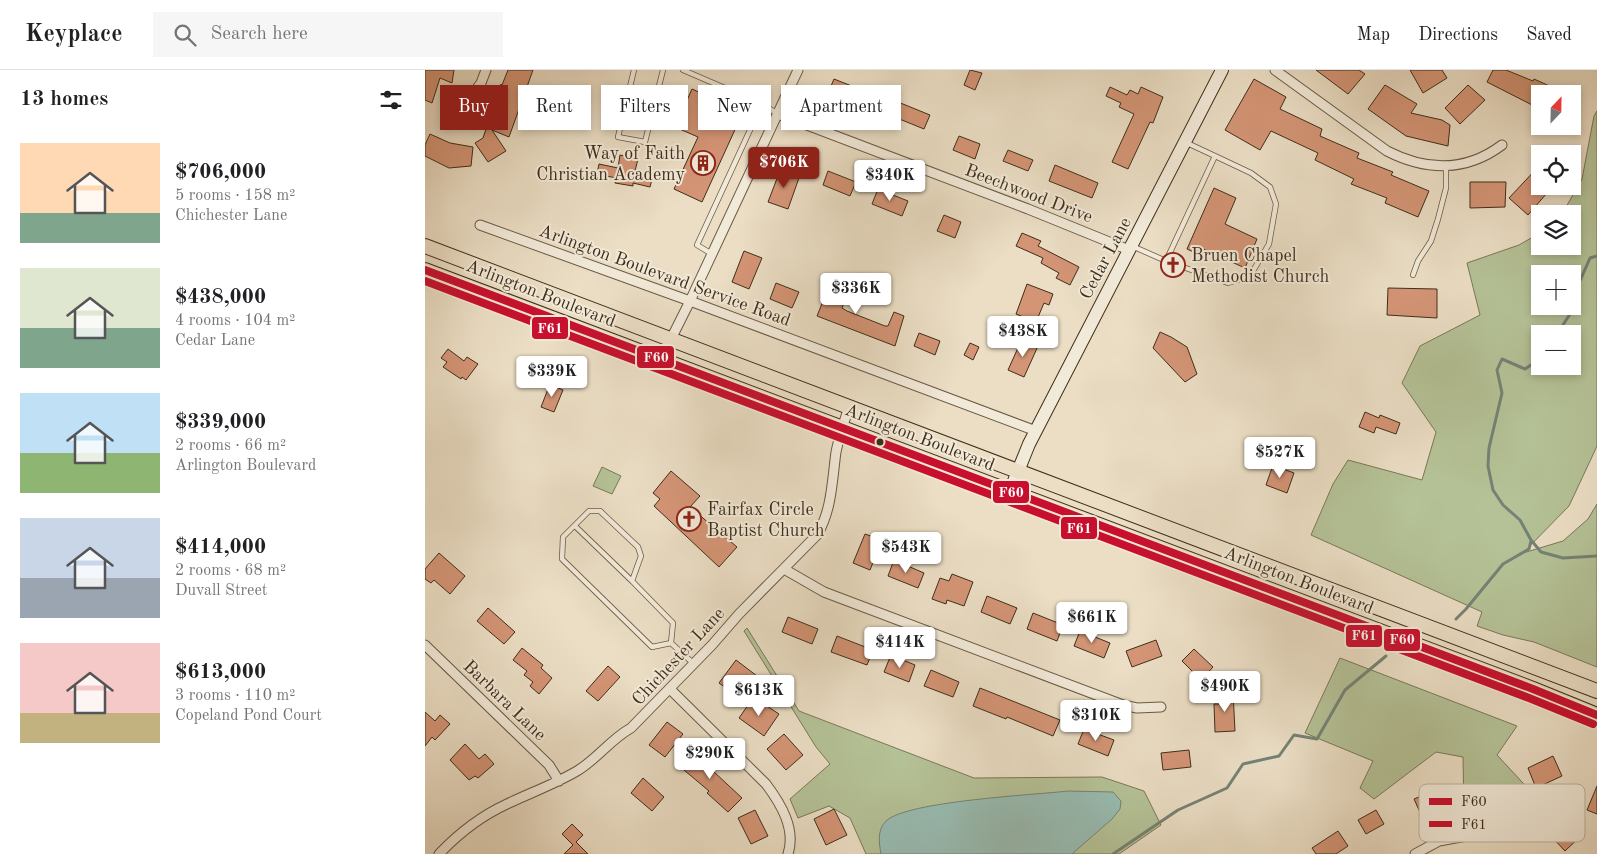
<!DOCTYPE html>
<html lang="en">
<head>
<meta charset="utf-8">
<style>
  :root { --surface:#fff; --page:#f6f6f6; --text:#202124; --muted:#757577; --line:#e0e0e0; --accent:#8f2418 }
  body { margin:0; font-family:"Old Standard TT",serif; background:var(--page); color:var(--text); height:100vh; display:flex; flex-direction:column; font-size:19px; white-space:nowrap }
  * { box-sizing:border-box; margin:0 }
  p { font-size:16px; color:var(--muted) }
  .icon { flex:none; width:28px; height:28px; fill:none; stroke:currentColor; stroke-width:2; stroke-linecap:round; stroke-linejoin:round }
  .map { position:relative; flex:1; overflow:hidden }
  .sheet { display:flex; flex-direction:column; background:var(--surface); width:425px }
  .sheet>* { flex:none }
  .hud { position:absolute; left:15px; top:15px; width:475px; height:45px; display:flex; gap:10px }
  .needle { width:32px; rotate:22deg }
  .controls { position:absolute; left:1106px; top:15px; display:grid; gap:10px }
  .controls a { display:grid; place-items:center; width:50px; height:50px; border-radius:0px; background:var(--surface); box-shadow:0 2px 8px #0003; font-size:25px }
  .price { position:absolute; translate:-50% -42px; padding:0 11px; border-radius:5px; background:#fff; color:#222; font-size:16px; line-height:32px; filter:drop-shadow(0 1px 2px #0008) }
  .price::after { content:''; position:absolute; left:50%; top:30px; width:15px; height:11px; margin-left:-8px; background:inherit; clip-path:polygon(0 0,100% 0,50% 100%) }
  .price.current { background:var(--accent); color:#fff }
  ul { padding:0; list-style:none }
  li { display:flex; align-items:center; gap:15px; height:125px; padding:0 20px }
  li span { display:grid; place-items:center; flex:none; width:140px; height:100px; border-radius:0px; color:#555 }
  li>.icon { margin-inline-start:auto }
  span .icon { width:60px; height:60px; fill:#fffc; stroke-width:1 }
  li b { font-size:21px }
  h2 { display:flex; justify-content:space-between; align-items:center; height:60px; padding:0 20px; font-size:21px }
  .pill { padding:0 18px; border-radius:0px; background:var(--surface); box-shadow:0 2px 8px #0003; font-size:18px; line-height:45px }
  .pill.current { background:var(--accent); color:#fff }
  header { display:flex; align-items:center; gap:30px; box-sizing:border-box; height:70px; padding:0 25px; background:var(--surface); border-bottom:1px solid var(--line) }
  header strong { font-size:24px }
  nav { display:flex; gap:28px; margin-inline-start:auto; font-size:18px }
  .search { width:350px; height:45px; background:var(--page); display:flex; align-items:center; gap:12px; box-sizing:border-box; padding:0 18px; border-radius:0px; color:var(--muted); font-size:19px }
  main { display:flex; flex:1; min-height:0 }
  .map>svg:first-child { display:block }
  .green { fill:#b5c297; stroke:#7a7858; fill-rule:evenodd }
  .water { fill:#98bcb2; stroke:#748375 }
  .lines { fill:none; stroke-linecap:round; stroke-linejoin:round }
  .stream { stroke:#748375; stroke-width:3 }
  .building { fill:#d49576; stroke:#3f2e1a }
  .service-casing { stroke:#6a5a45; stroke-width:6 }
  .minor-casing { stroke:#6a5a45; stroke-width:11 }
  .secondary-casing { stroke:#3f2e1a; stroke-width:14 }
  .primary-casing { stroke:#3f2e1a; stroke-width:16 }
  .service { stroke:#f2ead9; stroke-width:4.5 }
  .minor { stroke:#f2ead9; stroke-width:9 }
  .secondary { stroke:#f2ead9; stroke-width:12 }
  .primary { stroke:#ebdec5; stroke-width:14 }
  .bus-1-casing { stroke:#f2ead9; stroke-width:11 }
  .bus-2-casing { stroke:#f2ead9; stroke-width:11 }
  .bus-1 { stroke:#c8102e; stroke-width:8 }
  .bus-2 { stroke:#c8102e; stroke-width:8 }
  .bus-dot { fill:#3f2e1a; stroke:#f2ead9; stroke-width:2 }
  .labels { text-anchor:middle; stroke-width:4; stroke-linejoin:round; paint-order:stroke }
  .poi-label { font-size:18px; fill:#3f2e1a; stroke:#f2ead9; text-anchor:start }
  .street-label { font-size:18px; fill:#3f2e1a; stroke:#f2ead9 }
  .key { fill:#f2ead9; stroke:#bcb2a0; stroke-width:1 }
  .key-label { font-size:14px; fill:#3f2e1a }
  .line-badge { stroke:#f2ead9; stroke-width:2 }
  .badge-label { font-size:14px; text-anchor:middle; font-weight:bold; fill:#fff }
</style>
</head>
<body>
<header>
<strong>Keyplace</strong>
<div class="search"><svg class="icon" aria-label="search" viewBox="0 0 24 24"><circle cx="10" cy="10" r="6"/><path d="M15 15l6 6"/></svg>Search here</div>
<nav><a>Map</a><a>Directions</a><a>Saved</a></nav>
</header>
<main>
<section class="sheet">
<h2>13 homes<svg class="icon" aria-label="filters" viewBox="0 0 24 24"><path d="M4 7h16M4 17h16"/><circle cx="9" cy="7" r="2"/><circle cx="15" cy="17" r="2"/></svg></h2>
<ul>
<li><span style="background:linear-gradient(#ffd9b3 70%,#7fa58c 0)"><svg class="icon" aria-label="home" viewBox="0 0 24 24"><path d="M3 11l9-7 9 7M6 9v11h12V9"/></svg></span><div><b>$706,000</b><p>5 rooms · 158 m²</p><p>Chichester Lane</p></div></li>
<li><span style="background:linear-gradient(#dfe7d0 60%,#7fa58c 0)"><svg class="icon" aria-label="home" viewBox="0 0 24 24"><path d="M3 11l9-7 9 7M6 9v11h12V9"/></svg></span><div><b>$438,000</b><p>4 rooms · 104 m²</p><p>Cedar Lane</p></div></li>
<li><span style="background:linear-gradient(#bfe0f5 60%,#8fb573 0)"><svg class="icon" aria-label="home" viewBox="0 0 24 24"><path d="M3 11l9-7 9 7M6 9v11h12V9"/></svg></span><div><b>$339,000</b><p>2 rooms · 66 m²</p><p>Arlington Boulevard</p></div></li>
<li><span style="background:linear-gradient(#c9d6e8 60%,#9aa5b1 0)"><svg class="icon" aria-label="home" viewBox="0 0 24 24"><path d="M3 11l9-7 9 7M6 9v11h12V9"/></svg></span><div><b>$414,000</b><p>2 rooms · 68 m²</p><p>Duvall Street</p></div></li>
<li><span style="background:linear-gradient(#f6c9c9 70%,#c2b280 0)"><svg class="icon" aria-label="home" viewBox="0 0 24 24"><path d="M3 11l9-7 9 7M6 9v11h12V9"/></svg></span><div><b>$613,000</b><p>3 rooms · 110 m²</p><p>Copeland Pond Court</p></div></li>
</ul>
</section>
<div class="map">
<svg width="1172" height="784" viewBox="0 0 1172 784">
  <rect width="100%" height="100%" fill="#ebdec5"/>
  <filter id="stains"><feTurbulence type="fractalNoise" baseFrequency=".004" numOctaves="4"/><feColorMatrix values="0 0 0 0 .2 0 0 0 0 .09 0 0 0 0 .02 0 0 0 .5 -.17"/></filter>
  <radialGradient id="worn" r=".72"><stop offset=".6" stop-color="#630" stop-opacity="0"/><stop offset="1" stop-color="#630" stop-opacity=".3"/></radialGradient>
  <path class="green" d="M1172,41V376L1144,436L1098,483L1138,471L1163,449L1172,434V597L1109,572L1078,565L1052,556L1057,542L886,465L908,414L923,390L997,410L1011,362L977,313L995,276L1055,245L1042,193L1094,175L1115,163V176H1148V144H1137L1157,109L1169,46ZM1115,204H1148V236H1115ZM1115,264H1148V296H1115Z
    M177,397L196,406L187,424L168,416Z
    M322,558L374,641L549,708L677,707L719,721L736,755L694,784H441L425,748L404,736L373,748L365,729L405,694L391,677L319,561Z
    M915,588L1092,656L1072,685L1122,739L1111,744L1079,752L1061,738L1039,742L1038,687L1011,682L949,729L935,718L948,691L880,663Z"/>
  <path class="water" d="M643,721L688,722L696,731L695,739L687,749L647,784H456C454,773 452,760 461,751C482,731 609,725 643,721Z"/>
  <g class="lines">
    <path class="stream" d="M1132,264L1147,241L1154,213L1165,188L1172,186
      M1115,289L1100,299L1077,289L1072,300L1077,323L1064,378L1063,396L1068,420L1078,435L1095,450L1106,470L1116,482L1138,488L1172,486
      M1031,549L1041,539L1078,494L1104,479L1106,471
      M688,784L753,740L802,718L818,694L854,686L869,665L892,669L920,620L961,586"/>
  </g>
  <path class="building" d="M0,0H29L27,13L15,8L7,33L0,30Z
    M83,0H108L84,67L67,60L81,81L63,92L50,73L58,68L76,14L77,15Z
    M545,0L557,3L550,20L539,15Z
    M891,0H934L940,4L923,24Z
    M985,0H1017L1022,8L998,23Z
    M1068,0H1081L1108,11L1109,9L1142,24H1115V39L1062,12Z
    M409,9L442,22L437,36L403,23Z
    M829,9L861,27L855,39L897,59L895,66L934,83L932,88L968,102L966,105L1004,121L993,147L960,133L962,128L926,114L929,109L890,90L893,83L846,61L835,80L800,60Z
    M960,15L992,34L986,43L1017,50L1025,55L1023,76L981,66L943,39Z
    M1043,15L1060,30L1035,54L1020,38Z
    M685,17L702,25L705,20L713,24L716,17L738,27L728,53L725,52L703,99L687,92L709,44L694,37L696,33L681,26Z
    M267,19L318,42L277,132L249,119L273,67L250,57Z
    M473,32L505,45L499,59L467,46Z
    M5,64L25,73L48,77L46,96L24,98L0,86V75Z
    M534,66L555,74L550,89L528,80Z
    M583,80L608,90L603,101L578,91Z
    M195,85L213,89L210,101L228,105L225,117L208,113V116L190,113L191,108L172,104L174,94L193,98Z
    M630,95L673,113L667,128L624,111Z
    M1115,95V116H1128L1103,145L1084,128Z
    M356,98L375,105L363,139L343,132Z
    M403,101L431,112L425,126L398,115Z
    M1045,112H1081L1080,137L1045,138Z
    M789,118L811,128L800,154L832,169L820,198L778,179L775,185L762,179Z
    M453,119L483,131L477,146L447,134Z
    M519,145L536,152L530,168L512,161Z
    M597,163L616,171L613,176L654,197L645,215L631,208L634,203L616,193L618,188L591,176Z
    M319,181L337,188L324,219L307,212Z
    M408,206L427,213L417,238L422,241L460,256H463L469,242L479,246L470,276L392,246Z
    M351,213L374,222L367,238L345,229Z
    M602,214L628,224L624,235L619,233L611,252L591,244Z
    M963,218L1012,219V248L962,245Z
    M735,262L746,267L762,277L772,304L760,312L728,278Z
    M494,263L515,271L510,285L489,276Z
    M597,269L613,276L599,307L583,300Z
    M545,273L554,277L548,290L539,285Z
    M23,279L39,291L42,287L53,294L41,310L37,307L36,309L18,297L22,292L16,288Z
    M125,314L138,320L129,342L116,337Z
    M940,342L954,348L955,345L975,353L971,364L951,357L949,363L934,357Z
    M848,395L869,403L862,423L841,415Z
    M246,401L275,426L265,437L312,477L294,497L229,436L235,429L228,423Z
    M440,464L457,470L445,500L428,493Z
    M14,483L40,506L25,524L9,510L6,513L0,509V499Z
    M469,490L499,503L493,518L463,506Z
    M527,504L548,512L539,536L522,530L521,534L507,529L515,508L524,511Z
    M562,526L592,538L585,554L556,542Z
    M63,538L90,562L79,574L52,551Z
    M608,543L638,555L632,571L602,559Z
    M363,547L393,559L387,574L357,562Z
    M655,561L685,573L679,588L649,576Z
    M412,566L448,580L442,595L406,582Z
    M731,570L737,586L707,597L701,581Z
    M97,578L118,595L116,598L127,608L114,624L105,616L108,612L99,605L102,601L88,590Z
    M769,579L788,597L776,610L757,591Z
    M466,585L490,595L484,612L459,602Z
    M311,590L332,606L324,617L317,611L308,623L294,613Z
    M183,596L195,607L173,631L161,621Z
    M506,600L534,612L528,627L499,616Z
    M555,618L635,650L628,666L582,647L581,649L548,636Z
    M808,622L810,661L790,662L789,634H794L793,623Z
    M326,631L336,638L339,634L354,644L339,666L314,648Z
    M0,642L10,651L15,645L25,654L10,670L7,667L0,676Z
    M242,652L258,664L240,687L224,675Z
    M659,659L689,670L683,686L653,674Z
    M359,664L378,685L361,700L342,679Z
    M40,674L54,689L60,684L69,694L53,708L50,706L44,710L25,690Z
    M267,679L290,698L288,701L317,728L303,742L282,723L284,721L253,695Z
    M764,680L766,697L738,700L736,683Z
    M1128,686L1137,706L1111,718L1103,698Z
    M218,708L239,727L227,741L206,723Z
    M1172,716V744L1162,740Z
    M1009,721L1012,729L1018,726L1024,740L999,751L989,729Z
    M409,739L422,765L401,775L389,749Z
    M330,740L343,766L326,774L313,748Z
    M951,740L959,754L941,764L933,750Z
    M1146,747L1160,762L1140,781L1126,766Z
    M147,754L158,765L151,772L163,784H139L148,775L137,764Z
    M913,761L923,776L911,784H891L887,778Z"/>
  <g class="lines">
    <defs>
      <path id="service" d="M209,0L193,67L220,72L238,0
        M258,0L337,34L272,175L287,184
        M337,34L353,44
        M707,176L741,191L790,86L760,72
        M741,191L803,213L825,206L844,174L851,134L845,117L826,103L790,86
        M988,205L993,191L1006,171L1013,149L1021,118V96
        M150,456L207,511
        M246,573L227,577L137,489L138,467L164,441H175L213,477L216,486L207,511L248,553L246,573L269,594"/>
      <path id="minor" d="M850,0L962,81C1001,101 1041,102 1077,75
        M21 38a16 16 0 1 1 32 0a16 16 0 1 1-32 0Z
        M47,25L56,13L61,0
        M353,44L603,139L704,180
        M55,155L265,231L611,361
        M236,289L265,231L373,0
        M359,499L399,522L698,635L712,638L736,637
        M0,575L124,695L134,711
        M245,619L341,714C356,734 371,759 363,784
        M14,784C34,763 56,746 82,734C105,723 130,714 152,701C172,689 186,669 206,658L287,575L314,544L392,465C407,440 407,411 411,382C414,367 419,352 424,337
        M990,784L1014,771L1053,764"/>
      <path id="secondary" d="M585,421L604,374L797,0"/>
      <path id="primary" d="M0,176L1172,621
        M0,200L1108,619L1172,645"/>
    </defs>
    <use href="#service" class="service-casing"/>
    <use href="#minor" class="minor-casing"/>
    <use href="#secondary" class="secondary-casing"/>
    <use href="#primary" class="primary-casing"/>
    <use href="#service" class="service"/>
    <use href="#minor" class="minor"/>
    <use href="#secondary" class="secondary"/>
    <use href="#primary" class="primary"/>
    <defs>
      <path id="bus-1" d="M0,200L1108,619L1172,645"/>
      <path id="bus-2" d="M0,211L1104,628L1168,654"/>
    </defs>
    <use href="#bus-1" class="bus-1-casing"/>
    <use href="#bus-2" class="bus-2-casing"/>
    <use href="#bus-1" class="bus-1"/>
    <use href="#bus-2" class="bus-2"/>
  </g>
  <defs>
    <symbol id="building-ring" viewBox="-11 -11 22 22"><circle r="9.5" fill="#f2ead9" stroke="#8f2418" stroke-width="1.5"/><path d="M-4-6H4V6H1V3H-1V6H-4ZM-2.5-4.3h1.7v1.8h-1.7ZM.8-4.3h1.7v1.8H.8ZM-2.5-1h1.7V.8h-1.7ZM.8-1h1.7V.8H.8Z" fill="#8f2418"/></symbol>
    <symbol id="church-ring" viewBox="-11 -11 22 22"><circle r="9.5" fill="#f2ead9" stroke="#8f2418" stroke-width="1.5"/><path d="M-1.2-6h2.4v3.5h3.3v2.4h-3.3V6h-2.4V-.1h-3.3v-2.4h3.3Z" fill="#8f2418"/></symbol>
  </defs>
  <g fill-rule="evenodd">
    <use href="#building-ring" x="264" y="79" width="28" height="28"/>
    <use href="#church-ring" x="734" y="181" width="28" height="28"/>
    <use href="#church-ring" x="250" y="435" width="28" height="28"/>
  </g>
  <circle class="bus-dot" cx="455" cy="372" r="4.5"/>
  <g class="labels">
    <g class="poi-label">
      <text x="260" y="89" text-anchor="end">Way of Faith<tspan x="260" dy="21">Christian Academy</tspan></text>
      <text x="766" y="191">Bruen Chapel<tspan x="766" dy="21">Methodist Church</tspan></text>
      <text x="282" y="445">Fairfax Circle<tspan x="282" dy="21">Baptist Church</tspan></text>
    </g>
    <g class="street-label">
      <text transform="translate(604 123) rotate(21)" y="6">Beechwood Drive</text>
      <text transform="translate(680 188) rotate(-62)" y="6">Cedar Lane</text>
      <text transform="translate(240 205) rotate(20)" y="6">Arlington Boulevard Service Road</text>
      <text transform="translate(116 223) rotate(21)" y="6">Arlington Boulevard</text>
      <text transform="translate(495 367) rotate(21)" y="6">Arlington Boulevard</text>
      <text transform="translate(874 510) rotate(21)" y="6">Arlington Boulevard</text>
      <text transform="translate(253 586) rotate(-47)" y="6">Chichester Lane</text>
      <text transform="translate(80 630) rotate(44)" y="6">Barbara Lane</text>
    </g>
  </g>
  <rect x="994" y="714" width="166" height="58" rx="8" class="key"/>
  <rect x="1004" y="728" width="23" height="7" fill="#c8102e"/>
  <rect x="1004" y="751" width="23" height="6" fill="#c8102e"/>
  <g class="key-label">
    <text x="1036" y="736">F60</text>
    <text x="1036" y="759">F61</text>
  </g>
  <g class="line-badge">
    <rect x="106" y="246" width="38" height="24" rx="5" fill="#c8102e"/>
    <rect x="211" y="275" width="39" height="24" rx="5" fill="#c8102e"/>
    <rect x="567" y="410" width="38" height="24" rx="5" fill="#c8102e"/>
    <rect x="635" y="446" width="38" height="24" rx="5" fill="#c8102e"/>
    <rect x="920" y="554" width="38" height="24" rx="5" fill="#c8102e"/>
    <rect x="958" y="558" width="38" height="24" rx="5" fill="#c8102e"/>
  </g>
  <g class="badge-label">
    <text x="125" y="263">F61</text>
    <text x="231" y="292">F60</text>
    <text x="586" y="427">F60</text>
    <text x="654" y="463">F61</text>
    <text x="939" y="570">F61</text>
    <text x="977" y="574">F60</text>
  </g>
  <rect width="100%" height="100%" filter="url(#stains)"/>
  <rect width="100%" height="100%" fill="url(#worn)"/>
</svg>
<div class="controls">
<a><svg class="needle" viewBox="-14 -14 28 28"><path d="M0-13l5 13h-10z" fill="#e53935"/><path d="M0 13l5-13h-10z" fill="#757577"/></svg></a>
<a><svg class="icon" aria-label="locate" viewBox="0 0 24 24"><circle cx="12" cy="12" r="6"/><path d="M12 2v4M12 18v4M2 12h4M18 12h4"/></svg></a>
<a><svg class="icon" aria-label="layers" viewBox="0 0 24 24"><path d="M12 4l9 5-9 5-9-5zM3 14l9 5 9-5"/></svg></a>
<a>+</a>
<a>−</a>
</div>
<b class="price current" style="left:359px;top:119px">$706K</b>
<b class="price" style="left:465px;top:132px">$340K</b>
<b class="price" style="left:431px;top:245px">$336K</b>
<b class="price" style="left:598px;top:288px">$438K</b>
<b class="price" style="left:127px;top:328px">$339K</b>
<b class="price" style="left:855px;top:409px">$527K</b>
<b class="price" style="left:481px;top:504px">$543K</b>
<b class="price" style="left:667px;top:574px">$661K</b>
<b class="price" style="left:475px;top:599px">$414K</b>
<b class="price" style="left:800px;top:643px">$490K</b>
<b class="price" style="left:334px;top:647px">$613K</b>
<b class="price" style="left:671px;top:672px">$310K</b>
<b class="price" style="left:285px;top:710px">$290K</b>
<div class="hud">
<a class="pill current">Buy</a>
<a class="pill">Rent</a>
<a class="pill">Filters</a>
<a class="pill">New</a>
<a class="pill">Apartment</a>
</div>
</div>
</main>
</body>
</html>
